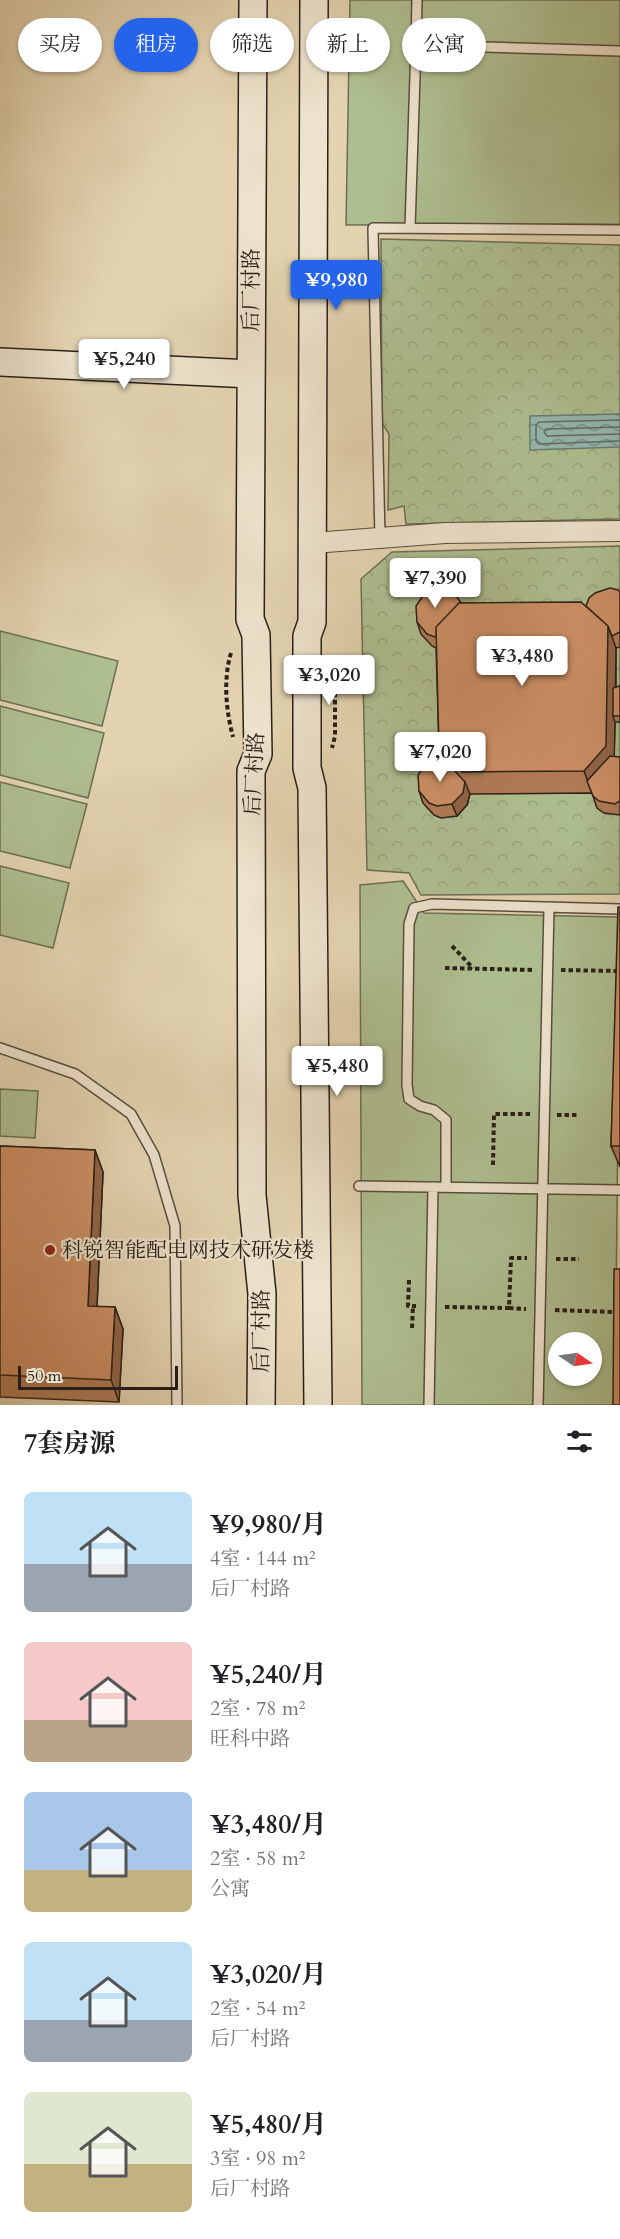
<!DOCTYPE html>
<html lang="zh">
<head>
<meta charset="utf-8">
<style>
  :root { --surface:#fff; --page:#f6f6f6; --text:#202124; --muted:#757577; --accent:#2563eb }
  body { margin:0; font-family:Cardo,"Noto Serif SC",serif; background:var(--page); color:var(--text); height:100vh; display:flex; flex-direction:column; font-size:22px; white-space:nowrap }
  * { box-sizing:border-box; margin:0 }
  p { font-size:20px; color:var(--muted) }
  .icon { flex:none; width:33px; height:33px; fill:none; stroke:currentColor; stroke-width:2; stroke-linecap:round; stroke-linejoin:round }
  .map { position:relative; height:1405px; overflow:hidden }
  .details { display:flex; flex-direction:column; background:var(--surface); flex:1 }
  .details>* { flex:none }
  .hud { position:absolute; left:18px; top:18px; width:585px; height:54px; display:flex; gap:12px }
  .needle { width:39px; rotate:103deg }
  .controls { position:absolute; left:548px; top:1332px; display:grid; gap:12px }
  .controls a { display:grid; place-items:center; width:54px; height:54px; border-radius:50%; background:var(--surface); box-shadow:0 2px 4px #0004; font-size:30px }
  .scale { position:absolute; left:18px; bottom:15px; width:160px; box-sizing:border-box; padding-left:6px; border:3px solid #2a2017; border-top:0; font-size:16px; line-height:21px; white-space:nowrap; color:#2a2017; -webkit-text-stroke:4px #ede2cc; paint-order:stroke }
  .price { position:absolute; translate:-50% -51px; padding:0 14px; border-radius:6px; background:#fff; color:#222; font-size:20px; line-height:39px; filter:drop-shadow(0 2px 3px #0008) }
  .price::after { content:''; position:absolute; left:50%; top:36px; width:18px; height:14px; margin-left:-9px; background:inherit; clip-path:polygon(0 0,100% 0,50% 100%) }
  .price.on { background:var(--accent); color:#fff }
  ul { padding:0; list-style:none }
  li { display:flex; align-items:center; gap:18px; height:150px; padding:0 24px }
  li span { display:grid; place-items:center; flex:none; width:168px; height:120px; border-radius:9px; color:#555 }
  li>.icon { margin-inline-start:auto }
  span .icon { width:72px; height:72px; fill:#fffc; stroke-width:1 }
  li b { font-size:26px }
  h2 { display:flex; justify-content:space-between; align-items:center; height:72px; padding:0 24px; font-size:26px }
  .tag { padding:0 21px; border-radius:27px; background:var(--surface); box-shadow:0 2px 4px #0004; font-size:21px; line-height:54px }
  .tag.on { background:var(--accent); color:#fff }
  .map>svg:first-child { display:block }
  .grass { fill:#aebe90; stroke:#6c6f54; stroke-width:1.5; fill-rule:evenodd }
  .forest { fill:url(#forest-crowns); stroke:#6c6f54; stroke-width:1.5 }
  .water { fill:url(#water-waves); stroke:#6a7b72; stroke-width:1.5 }
  .lines { fill:none; stroke-linecap:round; stroke-linejoin:round }
  .shore { stroke:#606c63; stroke-width:1.5 }
  .lane-casing { stroke:#584d3d; stroke-width:12 }
  .street-casing { stroke:#584d3d; stroke-width:22 }
  .secondary-casing { stroke:#2a2017; stroke-width:30 }
  .path { stroke:#2a2017; stroke-width:4; stroke-dasharray:4.5 3; stroke-linecap:butt }
  .lane { stroke:#ede2cc; stroke-width:9 }
  .street { stroke:#ede2cc; stroke-width:20 }
  .secondary { stroke:#ede2cc; stroke-width:27 }
  .wall { fill:#b07b57; stroke:#2a2017; stroke-width:1.5 }
  .shaded-wall { fill:#906447; stroke:#2a2017; stroke-width:1.5 }
  .building { fill:#cd8f65; stroke:#2a2017; stroke-width:1.5 }
  .poi-dot { fill:#8f2418; stroke:#ede2cc; stroke-width:2 }
  .labels { text-anchor:middle; stroke-width:4.5; stroke-linejoin:round; paint-order:stroke }
  .street-label { font-size:21px; fill:#2a2017; stroke:#ede2cc }
  .poi-label { font-size:21px; fill:#2a2017; stroke:#ede2cc; text-anchor:start }
</style>
</head>
<body>
<div class="map">
<svg width="620" height="1405" viewBox="0 0 620 1405">
  <defs>
    <pattern id="forest-crowns" width="20" height="18" patternUnits="userSpaceOnUse" patternTransform="scale(1.5)"><rect width="20" height="18" fill="#aebe90"/><path d="M2 6a3 3 0 1 1 6 0M12 15a3 3 0 1 1 6 0" fill="none" stroke="#96a37b"/></pattern>
    <pattern id="water-waves" width="16" height="10" patternUnits="userSpaceOnUse" patternTransform="scale(1.5)"><rect width="16" height="10" fill="#95b7af"/><path d="M0 5q4-4 8 0t8 0" fill="none" stroke="#7a948d"/></pattern>
  </defs>
  <rect width="100%" height="100%" fill="#e3d3b0"/>
  <filter id="stains"><feTurbulence type="fractalNoise" baseFrequency=".00333" numOctaves="4"/><feColorMatrix values="0 0 0 0 .2 0 0 0 0 .09 0 0 0 0 .02 0 0 0 .5 -.17"/></filter>
  <radialGradient id="worn" r=".72"><stop offset=".6" stop-color="#630" stop-opacity="0"/><stop offset="1" stop-color="#630" stop-opacity=".3"/></radialGradient>
  <path class="grass" d="M350,0H620V224L346,225Z
    M0,631L118,661L102,726L0,700Z
    M0,706L104,733L88,798L0,775Z
    M0,782L87,804L70,868L0,851Z
    M0,866L69,883L53,948L0,935Z
    M403,881L424,913L620,917L615,1405H362L360,885ZM558,1342H591V1376H558Z
    M0,1089L38,1091L35,1138L0,1136Z"/>
  <path class="forest" d="M381,239L620,245V519L406,524L404,506L388,510L389,434L382,423Z
    M620,546V894L421,895L409,873L367,870L361,579L392,552Z"/>
  <path class="water" d="M620,414V447L530,450V416Z"/>
  <g class="lines">
    <path class="shore" d="M620,420L539,422L536,425V441L539,444L620,441
      M620,427L546,429L544,432L547,436L620,434"/>
    <defs>
      <path id="lane" d="M417,0L416,45L620,51
        M410,228L416,45
        M380,538L373,228L620,230
        M0,1048L75,1074L131,1114L154,1155L175,1226L177,1405
        M359,1186L620,1190
        M446,1187V1120L434,1110L420,1106L409,1099L407,1085L409,924L414,908L432,904L620,909
        M429,1405L433,1187
        M538,1405L549,907"/>
      <path id="street" d="M313,543L445,533L620,531"/>
      <path id="secondary" d="M253,0L250,619L256,635L258,754L251,771L252,1195L262,1294L261,1405
        M314,0L312,622L307,636V768L312,788L318,1405
        M0,362L251,374"/>
    </defs>
    <use href="#lane" class="lane-casing"/>
    <use href="#street" class="street-casing"/>
    <use href="#secondary" class="secondary-casing"/>
    <path class="path" d="M231,653C223,679 226,711 233,737
      M332,663L335,673V736L332,748
      M452,946L473,968
      M445,968L535,970
      M561,970L620,971
      M557,1115H577
      M493,1165L494,1114H532
      M556,1259H579
      M409,1280L408,1306H416
      M445,1307L509,1308L511,1258H527
      M509,1308L526,1309
      M555,1310L615,1312
      M412,1328L413,1306"/>
    <use href="#lane" class="lane"/>
    <use href="#street" class="street"/>
    <use href="#secondary" class="secondary"/>
  </g>
  <path class="wall" d="M620,592V647L616,648V687L620,686V722H615L614,757H620V815L604,813L597,808L592,793L470,794L467,805L457,816L441,818L434,815L423,803L419,791L443,758L439,748L436,648L432,646L421,634L417,622L461,603L586,606Z
    M620,907V1167L611,1146Z
    M0,1146L95,1150L103,1172L97,1307H115L123,1329L119,1402L0,1397Z"/>
  <path class="shaded-wall" d="M608,626L616,648L615,716H613L615,722L614,768L592,793L584,771Z
    M465,782L470,794L467,805L457,816L452,804Z
    M95,1150L103,1172L96,1328L88,1306Z
    M115,1307L123,1329L119,1402L111,1380Z"/>
  <path class="building" d="M610,588L618,590L620,592V632L612,636L608,626L586,606L589,598L595,593Z
    M441,589L455,594L461,603H459L436,627V637H435L427,634L417,622L416,606L425,593Z
    M581,602L608,626L606,746L584,771L462,772L439,748L436,627L459,603Z
    M620,686V716H613V688Z
    M610,756L620,757V801L615,804L599,801L593,796L587,781Z
    M443,758L465,782L463,793L452,804L437,806L429,803L419,791L418,775L427,762Z
    M618,907H620V1146H611Z
    M0,1146L95,1150L88,1306L115,1307L111,1380L0,1375Z
    M614,1269H620V1405H613Z"/>
  <circle class="poi-dot" cx="50" cy="1250" r="6"/>
  <g class="labels">
    <g class="street-label">
      <text transform="translate(251 290) rotate(-90)" y="7">后厂村路</text>
      <text transform="translate(254 774) rotate(-87)" y="7">后厂村路</text>
      <text transform="translate(261 1331) rotate(-90)" y="7">后厂村路</text>
    </g>
    <g class="poi-label">
      <text x="62" y="1257">科锐智能配电网技术研发楼</text>
    </g>
  </g>
  <rect width="100%" height="100%" filter="url(#stains)"/>
  <rect width="100%" height="100%" fill="url(#worn)"/>
</svg>
<div class="controls">
<a><svg class="needle" viewBox="-14 -14 28 28"><path d="M0-13l5 13h-10z" fill="#e53935"/><path d="M0 13l5-13h-10z" fill="#757577"/></svg></a>
</div>
<div class="scale">50 m</div>
<b class="price on" style="left:336px;top:311px">¥9,980</b>
<b class="price" style="left:124px;top:390px">¥5,240</b>
<b class="price" style="left:435px;top:609px">¥7,390</b>
<b class="price" style="left:522px;top:687px">¥3,480</b>
<b class="price" style="left:329px;top:706px">¥3,020</b>
<b class="price" style="left:440px;top:783px">¥7,020</b>
<b class="price" style="left:337px;top:1097px">¥5,480</b>
<div class="hud">
<a class="tag">买房</a>
<a class="tag on">租房</a>
<a class="tag">筛选</a>
<a class="tag">新上</a>
<a class="tag">公寓</a>
</div>
</div>
<section class="details">
<h2>7套房源<svg class="icon" aria-label="filters" viewBox="0 0 24 24"><path d="M4 7h16M4 17h16"/><circle cx="9" cy="7" r="2"/><circle cx="15" cy="17" r="2"/></svg></h2>
<ul>
<li><span style="background:linear-gradient(#bfe0f5 60%,#9aa5b1 0)"><svg class="icon" aria-label="home" viewBox="0 0 24 24"><path d="M3 11l9-7 9 7M6 9v11h12V9"/></svg></span><div><b>¥9,980/月</b><p>4室 · 144 m²</p><p>后厂村路</p></div></li>
<li><span style="background:linear-gradient(#f6c9c9 65%,#b9a48a 0)"><svg class="icon" aria-label="home" viewBox="0 0 24 24"><path d="M3 11l9-7 9 7M6 9v11h12V9"/></svg></span><div><b>¥5,240/月</b><p>2室 · 78 m²</p><p>旺科中路</p></div></li>
<li><span style="background:linear-gradient(#a9c7e8 65%,#c2b280 0)"><svg class="icon" aria-label="home" viewBox="0 0 24 24"><path d="M3 11l9-7 9 7M6 9v11h12V9"/></svg></span><div><b>¥3,480/月</b><p>2室 · 58 m²</p><p>公寓</p></div></li>
<li><span style="background:linear-gradient(#bfe0f5 65%,#9aa5b1 0)"><svg class="icon" aria-label="home" viewBox="0 0 24 24"><path d="M3 11l9-7 9 7M6 9v11h12V9"/></svg></span><div><b>¥3,020/月</b><p>2室 · 54 m²</p><p>后厂村路</p></div></li>
<li><span style="background:linear-gradient(#dfe7d0 60%,#c2b280 0)"><svg class="icon" aria-label="home" viewBox="0 0 24 24"><path d="M3 11l9-7 9 7M6 9v11h12V9"/></svg></span><div><b>¥5,480/月</b><p>3室 · 98 m²</p><p>后厂村路</p></div></li>
</ul>
</section>
</body>
</html>
